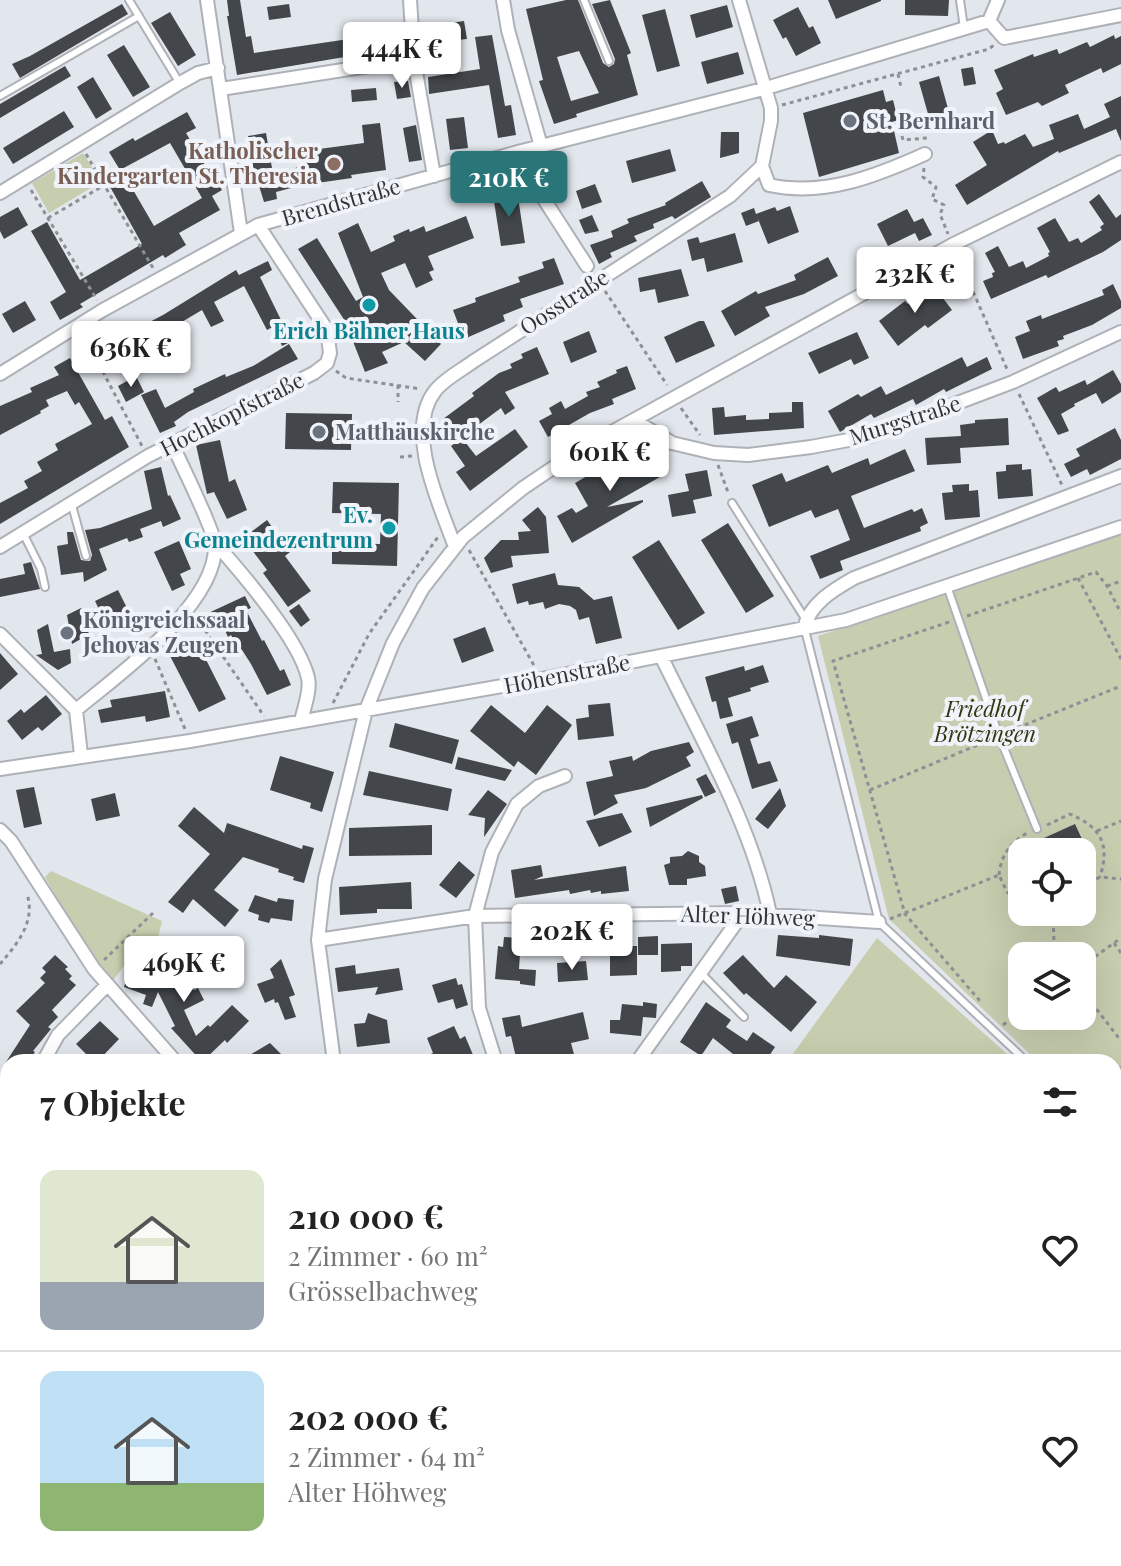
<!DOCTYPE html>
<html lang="de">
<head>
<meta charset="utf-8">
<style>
  :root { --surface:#fff; --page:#f6f6f6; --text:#222; --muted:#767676; --line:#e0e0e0; --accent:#2a7577 }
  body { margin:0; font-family:"Playfair Display",serif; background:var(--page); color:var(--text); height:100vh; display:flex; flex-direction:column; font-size:30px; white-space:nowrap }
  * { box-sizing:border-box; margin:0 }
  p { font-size:26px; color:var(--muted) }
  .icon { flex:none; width:44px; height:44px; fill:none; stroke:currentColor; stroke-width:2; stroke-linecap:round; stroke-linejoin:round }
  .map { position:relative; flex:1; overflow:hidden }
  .side { position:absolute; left:0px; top:1054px; width:1122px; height:512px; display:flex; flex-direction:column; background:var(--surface); border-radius:24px 24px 0 0; box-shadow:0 8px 32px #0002 }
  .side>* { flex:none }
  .tools { position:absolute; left:1008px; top:838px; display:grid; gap:16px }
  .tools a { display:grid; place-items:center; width:88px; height:88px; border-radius:16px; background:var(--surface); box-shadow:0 8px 32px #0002; font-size:40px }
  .price { position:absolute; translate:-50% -68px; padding:0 18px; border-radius:8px; background:#fff; color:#222; font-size:26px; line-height:52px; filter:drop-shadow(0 2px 4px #0008) }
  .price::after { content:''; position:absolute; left:50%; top:48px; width:24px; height:18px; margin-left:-12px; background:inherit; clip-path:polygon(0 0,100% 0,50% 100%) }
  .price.active { background:var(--accent); color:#fff }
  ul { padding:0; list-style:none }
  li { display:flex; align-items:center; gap:24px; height:200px; padding:0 40px }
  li+li { border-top:2px solid var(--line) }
  li span { display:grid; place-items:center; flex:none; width:224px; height:160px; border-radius:16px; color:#555 }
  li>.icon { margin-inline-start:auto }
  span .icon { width:96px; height:96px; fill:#fffc; stroke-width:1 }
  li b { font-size:34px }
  h2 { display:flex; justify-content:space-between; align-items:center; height:96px; padding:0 40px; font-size:34px }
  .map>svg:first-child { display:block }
  .green { fill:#c7ceaf; fill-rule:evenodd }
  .building { fill:#43474b; fill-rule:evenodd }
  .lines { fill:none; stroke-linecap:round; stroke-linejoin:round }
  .service-casing { stroke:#aeb2b8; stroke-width:10 }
  .minor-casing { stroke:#aeb2b8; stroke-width:16 }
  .path { stroke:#8d9095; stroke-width:3; stroke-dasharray:4 4; stroke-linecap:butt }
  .service { stroke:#fff; stroke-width:6 }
  .minor { stroke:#fff; stroke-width:12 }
  .worship-dot { fill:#6b7280; stroke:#f0f4fa; stroke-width:3 }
  .education-dot { fill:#8d6e63; stroke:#f0f4fa; stroke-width:3 }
  .culture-dot { fill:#0f9aa8; stroke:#f0f4fa; stroke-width:3 }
  .labels { text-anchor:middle; stroke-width:8; stroke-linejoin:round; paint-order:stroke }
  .worship-label { font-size:22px; font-weight:bold; fill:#5b616d; stroke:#f0f4fa; text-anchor:start }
  .education-label { font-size:22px; font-weight:bold; fill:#785e54; stroke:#f0f4fa; text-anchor:end }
  .street-label { font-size:22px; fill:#333437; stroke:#f0f4fa }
  .culture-label { font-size:22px; font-weight:bold; fill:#0d838f; stroke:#f0f4fa }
  .park-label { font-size:22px; font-style:italic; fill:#31360f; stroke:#f0f4fa }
</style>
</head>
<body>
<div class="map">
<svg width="1121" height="1566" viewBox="0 0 1121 1566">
  <rect width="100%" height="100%" fill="#e2e7ed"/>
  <path class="green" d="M83,153L101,182L49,213L32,183Z
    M1121,533V1141L1114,1134V1062H1038L889,919L818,636ZM1022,852H1082V912H1022ZM1022,956H1082V1016H1022Z
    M51,871L162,921L156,947L140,944L112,982L94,964L45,877Z
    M877,938L1016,1062H787Z
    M1114,1153L1121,1159V1566H117L125,1558H1114Z"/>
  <path class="building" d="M227,0H240L246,37L251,36L254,53L403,31L404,47L237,75L227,16H229Z
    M566,0H578L603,63L609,67L614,64L615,59L592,4L610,0L631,53L627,55L638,95L576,114L577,117L554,124L539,81L543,80L526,9ZM579,51L599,93L571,101L557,57Z
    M828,0H881V1L836,19Z
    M905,0H949L948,16L905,15Z
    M122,4L128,14L20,78L12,64L30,56Z
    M289,4L291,17L269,20L267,7Z
    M727,5L733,27L696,38L690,15Z
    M798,7L809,28L813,26L821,43L796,56L786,37L783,39L773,20Z
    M665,9L680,66L657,72L642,15Z
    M170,12L196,55L178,66L151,23Z
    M464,21L467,39L422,44L421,27Z
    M492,35L505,106L511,105L516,135L498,138L489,85L429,94L428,77L480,69L475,37Z
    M1114,35L1115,39L1121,36V64L1103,73L1101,68L1065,85L1069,93L1042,106L1038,102L1006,115L996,93L1003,89L994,70L1033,54L1034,57L1057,49L1059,54L1087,42L1090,47Z
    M124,45L150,87L133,97L107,55Z
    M738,52L744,74L707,84L701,62Z
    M65,66L71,76L0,118V104Z
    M973,67L976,84L964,86L961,69Z
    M939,76L952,123L932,128L919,82Z
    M93,77L112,109L96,119L77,87Z
    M406,81H408L411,97L397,99L394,82Z
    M376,88L377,100L352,102L351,90Z
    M883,90L886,102L893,100L898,120L892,122L899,153L819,177L803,113Z
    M1121,96V141L1116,129L1059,153L1058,151L967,205L955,185L987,165L973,142L992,130L998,144L1004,142L1005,144L1025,134L1033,147L1054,139L1049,125L1078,114L1084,129L1110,117L1104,104Z
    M64,111L74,127L13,164L3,148Z
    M187,112L196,128L186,133L214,180L216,179L222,190L212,196L220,210L179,233L186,245L165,258L163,255L107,288L80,304L83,307L60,320L50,302L66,292L31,231L47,222L80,280L142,244L109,185L125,176L154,226L202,198L170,143L120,170L109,152L133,138L135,141Z
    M464,117L468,148L450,150L446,119Z
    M380,123L386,170L351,175L352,178L317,183V181L276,192L277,199L264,202L253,166L248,136L266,133L273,174L306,165L304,151L364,143L362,125Z
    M416,125L422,160L409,162L403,128Z
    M721,132H739V153L720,158Z
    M670,149L676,171L632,183L626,161Z
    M702,181L711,197L675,219L672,216L653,224L654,228L634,236L637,241L610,253L612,257L599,264L590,245L613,237L611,231L629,223L627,219L666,205L665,203Z
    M595,184L602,202L582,209L576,191Z
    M517,191L525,243L501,246L493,195Z
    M1099,194L1116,218L1121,214V240L1103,252L1048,278L1046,275L991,299L983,281L993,277L992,273L995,272L985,253L998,246L1009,267L1023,261L1026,268L1049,256L1048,253L1050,252L1037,228L1055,218L1069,242L1078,238L1081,243L1102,230L1100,227L1104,224L1089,202Z
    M790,206L799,232L768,244L756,214L759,221L746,226L741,213L754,208L756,214L775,207L777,211Z
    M18,207L28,225L4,239L0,231V217Z
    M907,209L914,222L923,218L932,235L919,241L915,233L888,246L877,224Z
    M592,215L599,231L585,234L579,220Z
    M466,216L474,238L428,256L434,270L429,272L433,280L416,288L405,263L381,273L389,290L441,344L425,361L404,342L382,352L388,363L365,372L345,321L298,249L317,238L356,301L363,297L338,233L358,223L371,252L395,241L393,236L409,229L410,232L424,226L426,232Z
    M735,233L743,262L707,272L704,258L692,261L687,240L698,237L700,243Z
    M828,257L838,276L804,294L765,307L770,316L735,336L721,311L756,291L758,294L796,280L794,275Z
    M554,258L564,284L520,299L523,307L503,315L505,321L464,339L453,310L476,302L475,298L520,282L518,277L544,268L542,262Z
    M268,261L272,270L260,277L282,322L267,330L244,286L214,302L224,321L211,327L202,310L170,329L179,345L156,357L146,343L105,366L96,350L163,315L236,270L239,275Z
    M681,269L689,296L658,303L655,289L640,292L638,278Z
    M1113,284L1121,301V308L1092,325L1063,336L1064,339L1057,341L1059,346L1023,359L1015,337L1030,331L1026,321L1041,315L1042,319L1104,295L1102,290Z
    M933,285L952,310L928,328L925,325L898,346L879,321L905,301L908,304Z
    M25,301L36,320L13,333L2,314Z
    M287,321L296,339L282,346L274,327Z
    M699,321H704L715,346L676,363L664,337Z
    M589,331L597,352L571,363L563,342Z
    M857,332L869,358L854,365L851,359L819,374L808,353Z
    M289,344L298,359L188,412L174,422L176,426L160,433L141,395L156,389L165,408L194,392L193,389L225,374L226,377L253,366Z
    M537,347L549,374L505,392L515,408L505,415L501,408L458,440L443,419L474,396L472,393L499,373L512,368L510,364L523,358L521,354Z
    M962,357L967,367L987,357L992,369L946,392L944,389L916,405L913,399L874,418L871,414L840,432L828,411L858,394L861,397L881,386L886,395Z
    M70,358L105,420L112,416L129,447L0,524V503L28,488L24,481L42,471L37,462L58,450L55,444L92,424L79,402L75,405L67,391L46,400L49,406L40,411L41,413L0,435V406L32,392L30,388L59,375L54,367Z
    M627,366L636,389L612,399L614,404L590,413L548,437L539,421L552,414L549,408L561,401L565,409L588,396L586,392L600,387L597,382L617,373L616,370Z
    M1113,370L1121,384V392L1102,404L1096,393L1074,404L1075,406L1061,414L1069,431L1058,435L1037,398L1056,387L1059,392L1085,380L1087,385Z
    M136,376L144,392L126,402L118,386Z
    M792,402H803L804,428L714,435L712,408L724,407L725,417L746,415V420L769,419V413L792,412Z
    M286,413L352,414L351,450L285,449Z
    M1008,418L1009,445L960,448L961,463L927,465L925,438L961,436L960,425L975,423V420Z
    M1115,428L1121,440V459L1090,475L1087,469L1071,477L1064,464L1080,456L1076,449Z
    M515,429L528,447L470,491L456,472L465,466L451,446L462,438L476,456Z
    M220,440L229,482L235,479L247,510L227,519L214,492L207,494L196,445Z
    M905,449L915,471L851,496L864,528L912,509L914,512L922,508L928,523L920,527L921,531L840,561L843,570L820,579L810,556L850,540L838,509L815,518L811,510L769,527L752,485L782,473L786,482L828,465L832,473L868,458L870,465Z
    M654,451L667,473L607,507L643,500V502L572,543L557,516L572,508L576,513L588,506L575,483L601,468L599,466L610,459L614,464L626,456L630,465Z
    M1022,464V470L1031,469L1033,496L998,499L996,472L1006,471V465Z
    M161,467L168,496L170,495L181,519L163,527L161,521L140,529L143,537L129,542L127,538L99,549L107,570L84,582L83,572L61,575L57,546L68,544L67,532H73L81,560L90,561L92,555L85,530L100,528L152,509L144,471Z
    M707,470L712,496L693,500L696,513L672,517L668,495L689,491L685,474Z
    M333,482L399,483L397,566L332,564V543L380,544L381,514L332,513Z
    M969,484V491L978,490L980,517L945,520L942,493L953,492L952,485Z
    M538,507L546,517L549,553L511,556L513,567L491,573L484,558L501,540H519L518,532L531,531L522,520Z
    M267,520L290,552L285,556L311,591L288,607L263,573L267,570L243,538Z
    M728,523L774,596L746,613L701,540Z
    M659,540L705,613L678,630L632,557Z
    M179,541L191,569L180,574L185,585L172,591L154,552Z
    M31,562L40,589L0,597V579L25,574L23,564Z
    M555,573L558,585L579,587L594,600L612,596L622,638L596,644L589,617L579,620L576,610L570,606L559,604L545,609L543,602L529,605L528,601L517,604L512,584Z
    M118,590L130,614L107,626L95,601Z
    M245,596L251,608L246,610L262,641L264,640L280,671L284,669L291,685L267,695L251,664L242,650L239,651L231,635L228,637L221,622L209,628L204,615Z
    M299,604L310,620L301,627L289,611Z
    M81,608L92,613L88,635L72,644L67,615Z
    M48,624L54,652L70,649L71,663L58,670L36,655L42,654L37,630Z
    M485,627L494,651L462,663L453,639Z
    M196,640L226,699L199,712L169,654Z
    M0,653L18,674L0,690Z
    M763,665L769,682L750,688L751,691L728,698L733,716L720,719L716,701L712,702L705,677L744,666L745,671Z
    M165,691L170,717L146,722L145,716L101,723L98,710L112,707L110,700Z
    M46,695L62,714L42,731L38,727L22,740L7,721L21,709L24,713Z
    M610,703L614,736L578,740L576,719L589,717L588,705Z
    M491,705L525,733L547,705L572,725L536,775L518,761L514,767L470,731Z
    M752,716L759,736L750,739L758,764L770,761L778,781L752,789L738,742L732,744L726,724Z
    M395,723L459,740L452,764L389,747Z
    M689,742L694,752L686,757L691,766L646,788L614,795L618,803L594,816L586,782L613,776L609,761L632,756L633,761L651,751Z
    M280,756L334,772L322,812L310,808L311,803L270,790Z
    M458,757L512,770L505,781L455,769Z
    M369,771L452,789L448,811L363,795Z
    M706,774L716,792L705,797L696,779Z
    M34,787L42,824L24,828L16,790Z
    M780,788L786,806L768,829L755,819Z
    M488,790L507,804L484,837L485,818L468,815Z
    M115,793L120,816L96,821L91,799Z
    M702,795L703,798L650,827L646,808Z
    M194,807L224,833L227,823L302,849L303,845L314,848L304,883L293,880L294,877L278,872L279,869L243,857L214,890L239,910L225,927L193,899L183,913L168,902L210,854L178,826Z
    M622,813L632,832L599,847L586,821Z
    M1075,824L1088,852H1037L1033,843Z
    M432,825V855L349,856V828Z
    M688,851L699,856V862L705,866L706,876L687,879V885H669L664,865L670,863V857L682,856Z
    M459,861L475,875L456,898L439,885Z
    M541,865L543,876L534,880L626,866L629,891L601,894V891L591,893L590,890L570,894L569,890L515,898L511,870Z
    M411,882L412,909H377V913L340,915L339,887Z
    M736,886L739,901L725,904L721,889Z
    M255,895L277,902L278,898L294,900L292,921L271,918L269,923L258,920L259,915L248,911Z
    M778,935L819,938V935L853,939L850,966L776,956Z
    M580,936H608V954L580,955Z
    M658,936V955H638V937Z
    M504,937L521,938L519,969L536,970L535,986L520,984V981L495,979L498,946L503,947Z
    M164,941L182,945L174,972L184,976V981L194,990L198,988L204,1000L184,1010L196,1036L208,1025L210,1027L232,1005L249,1021L227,1043L225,1040L202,1062L171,1028L175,1026L158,992L152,1007L143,1004L146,995L124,987L131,968L153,976Z
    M692,943V966H681V971L661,972V944Z
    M610,946H637V975L610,976Z
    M55,955L68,967L65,969L72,976L69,979L76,985L52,1010L58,1017L48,1027L51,1029L33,1051L35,1052L28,1062H6L30,1025L16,1011L45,983L40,978L46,972L42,968Z
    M743,955L774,988L786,975L817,1002L791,1032L746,993L744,995L723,973Z
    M281,959L295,995L289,997L296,1017L285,1020L278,1002L275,1003L274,999L265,1003L257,984L274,978L270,969Z
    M586,961L588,980L558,982L557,963Z
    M355,965L356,974L399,968L403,990L375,995L378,987L338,992L335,968Z
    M456,978L458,985L462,984L468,1005L456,1009L453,999L438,1003L432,985Z
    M643,1002L657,1004L656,1018L643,1017L641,1036L610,1033V1020H620L622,1004L643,1006Z
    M706,1002L731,1020L726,1027L747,1041L753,1032L775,1047L765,1062H743L713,1038L701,1056L680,1042Z
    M583,1012L589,1039L571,1043L575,1058L558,1061L557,1057L535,1062H517L511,1036L506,1037L502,1018L520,1015L522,1027Z
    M368,1013L387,1020L390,1043L357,1047L354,1024L365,1023Z
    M100,1021L119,1039L97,1062H94L76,1044Z
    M454,1026L460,1039L465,1036L476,1062H415L433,1053L427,1038Z
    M270,1043L289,1062H238Z"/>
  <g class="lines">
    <defs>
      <path id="service" d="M129,0L179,82
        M584,0L609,61
        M960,0L964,28
        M0,96L139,16
        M71,502L86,556
        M732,503L806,620
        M22,531L41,569L45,587
        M947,586L999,736L1037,829
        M805,630L879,922L1027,1062
        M701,973L744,1017
        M1114,1143L1121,1149"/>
      <path id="minor" d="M207,0L241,233
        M410,0L414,60L434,176
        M503,0L508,30L541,146
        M989,21L998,0
        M221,89L452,53
        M518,152L540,193L587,266
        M762,166L769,185C824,197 876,176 925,154
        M0,193L180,83L198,73L218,68
        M0,374L103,310L258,225L518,152L763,89L989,21L1004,38L1121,15
        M635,421L672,443L714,453L748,455L811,447L870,436L1013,382L1121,332
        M216,544C242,573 300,641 308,678C311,690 304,708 301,721
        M0,547L148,456L314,373L327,363L330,353L327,330L258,225
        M455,547C440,505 404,431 435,391C444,379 462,370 474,361L730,196L762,166L771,121V108L739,0
        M804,629C809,604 833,590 854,578L1121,476
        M0,634L76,710
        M661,656C701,739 751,823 770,914
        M81,755L76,710C118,675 217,605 215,545C215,532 180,461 172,444
        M0,769L190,741L542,679L846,620L1121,527
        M0,830L11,841L94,969L176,1062
        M318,940L475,916L743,913L879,922
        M43,1062L58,1035L107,985
        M334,1062L318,940L325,879L366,710L393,643L423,588L463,537L523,488L581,449L952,245L1121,162
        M496,1062L479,1008L475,916L492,852L517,804L539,786L565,776
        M637,1062L743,913
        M0,1105L8,1109
        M0,1316L8,1325
        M0,1374L8,1367
        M97,1566L105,1558"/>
    </defs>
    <use href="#service" class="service-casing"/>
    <use href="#minor" class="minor-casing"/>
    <path class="path" d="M898,74L901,87
      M782,105L989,49L994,45
      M902,136L903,140L927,138V140
      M86,154L153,268
      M924,168L923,177L936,187L932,199L944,205L940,214L948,234
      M31,190L97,300
      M48,218L103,186
      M957,255L1007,369
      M605,291L667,385
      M84,336L142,446
      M336,371L346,378L421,389
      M398,385V402
      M1019,394L1062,485
      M681,408L700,435
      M400,457L412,456
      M718,465L729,495
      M469,550L536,669
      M1078,578L1121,659
      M1107,586L1121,581
      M967,616L1096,572L1107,586L1121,613
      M196,617L264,716
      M949,622L833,661L905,914L980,1001
      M155,659L185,729
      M333,703L369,634L438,537
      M1010,731L1121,686
      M870,790L992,739
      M1047,825L1070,814C1102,828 1110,845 1100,877
      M1097,831L1121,821
      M999,875C1001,854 1011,842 1029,832
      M1082,886L1100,877L1121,879
      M1053,912L1054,944L1061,956
      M890,919L999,875L1007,892L1022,903
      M1114,943L1121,953
      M104,960L153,913
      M0,964C17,944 36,922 27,894
      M1082,966L1121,938
      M1082,990L1121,1041
      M1003,1025L1022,1010
      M1114,1072L1121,1067
      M1114,1127L1121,1133
      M278,1558L289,1566
      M800,1558L814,1566
      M483,1566L488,1558
      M754,1566L758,1558"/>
    <use href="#service" class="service"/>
    <use href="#minor" class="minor"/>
  </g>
  <g class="worship-dot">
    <circle cx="850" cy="121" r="8"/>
    <circle cx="319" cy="432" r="8"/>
    <circle cx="67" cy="633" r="8"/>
  </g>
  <circle class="education-dot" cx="334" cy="164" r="8"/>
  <g class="culture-dot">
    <circle cx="369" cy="305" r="8"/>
    <circle cx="389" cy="528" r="8"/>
  </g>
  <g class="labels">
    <g class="worship-label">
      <text x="866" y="129">St. Bernhard</text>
      <text x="335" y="440">Matthäuskirche</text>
      <text x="83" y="628">Königreichssaal<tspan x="83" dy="25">Jehovas Zeugen</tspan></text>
    </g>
    <g class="education-label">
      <text x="318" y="159">Katholischer<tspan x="318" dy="25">Kindergarten St. Theresia</tspan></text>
    </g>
    <g class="street-label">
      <text transform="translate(341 202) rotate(-16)" y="8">Brendstraße</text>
      <text transform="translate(564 302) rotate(-33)" y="8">Oosstraße</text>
      <text transform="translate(232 414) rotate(-27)" y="8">Hochkopfstraße</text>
      <text transform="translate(905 420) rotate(-18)" y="8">Murgstraße</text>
      <text transform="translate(567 674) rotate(-11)" y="8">Höhenstraße</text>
      <text transform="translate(748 916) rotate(2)" y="8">Alter Höhweg</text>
    </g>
    <g class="culture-label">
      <text x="369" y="339">Erich Bähner Haus</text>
      <text x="373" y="523" text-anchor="end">Ev.<tspan x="373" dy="25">Gemeindezentrum</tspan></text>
    </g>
    <g class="park-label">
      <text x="985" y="717">Friedhof<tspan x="985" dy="25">Brötzingen</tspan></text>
    </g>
  </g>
</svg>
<div class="tools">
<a><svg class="icon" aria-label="locate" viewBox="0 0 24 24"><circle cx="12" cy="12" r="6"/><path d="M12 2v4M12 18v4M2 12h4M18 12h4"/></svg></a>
<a><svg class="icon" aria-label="layers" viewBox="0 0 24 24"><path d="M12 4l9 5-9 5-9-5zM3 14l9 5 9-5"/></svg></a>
</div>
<b class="price" style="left:402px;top:90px">444K €</b>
<b class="price active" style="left:509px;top:219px">210K €</b>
<b class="price" style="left:915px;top:315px">232K €</b>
<b class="price" style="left:131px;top:389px">636K €</b>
<b class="price" style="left:610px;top:493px">601K €</b>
<b class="price" style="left:572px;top:972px">202K €</b>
<b class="price" style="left:184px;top:1004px">469K €</b>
<section class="side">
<h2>7 Objekte<svg class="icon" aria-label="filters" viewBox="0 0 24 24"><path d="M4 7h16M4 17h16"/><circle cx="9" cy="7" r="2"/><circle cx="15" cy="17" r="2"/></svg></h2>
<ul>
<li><span style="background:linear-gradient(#dfe7d0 70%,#9aa5b1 0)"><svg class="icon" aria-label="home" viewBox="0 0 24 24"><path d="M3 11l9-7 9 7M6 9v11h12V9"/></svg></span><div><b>210 000 €</b><p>2 Zimmer · 60 m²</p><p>Grösselbachweg</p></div><svg class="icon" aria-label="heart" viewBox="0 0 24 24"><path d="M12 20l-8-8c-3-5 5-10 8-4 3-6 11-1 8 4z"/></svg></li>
<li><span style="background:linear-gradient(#bfe0f5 70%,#8fb573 0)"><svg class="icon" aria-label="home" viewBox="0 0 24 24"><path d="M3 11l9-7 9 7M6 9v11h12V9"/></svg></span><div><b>202 000 €</b><p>2 Zimmer · 64 m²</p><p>Alter Höhweg</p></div><svg class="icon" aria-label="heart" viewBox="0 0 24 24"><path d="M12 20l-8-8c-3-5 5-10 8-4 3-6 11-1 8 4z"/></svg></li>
</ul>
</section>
</div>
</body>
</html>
